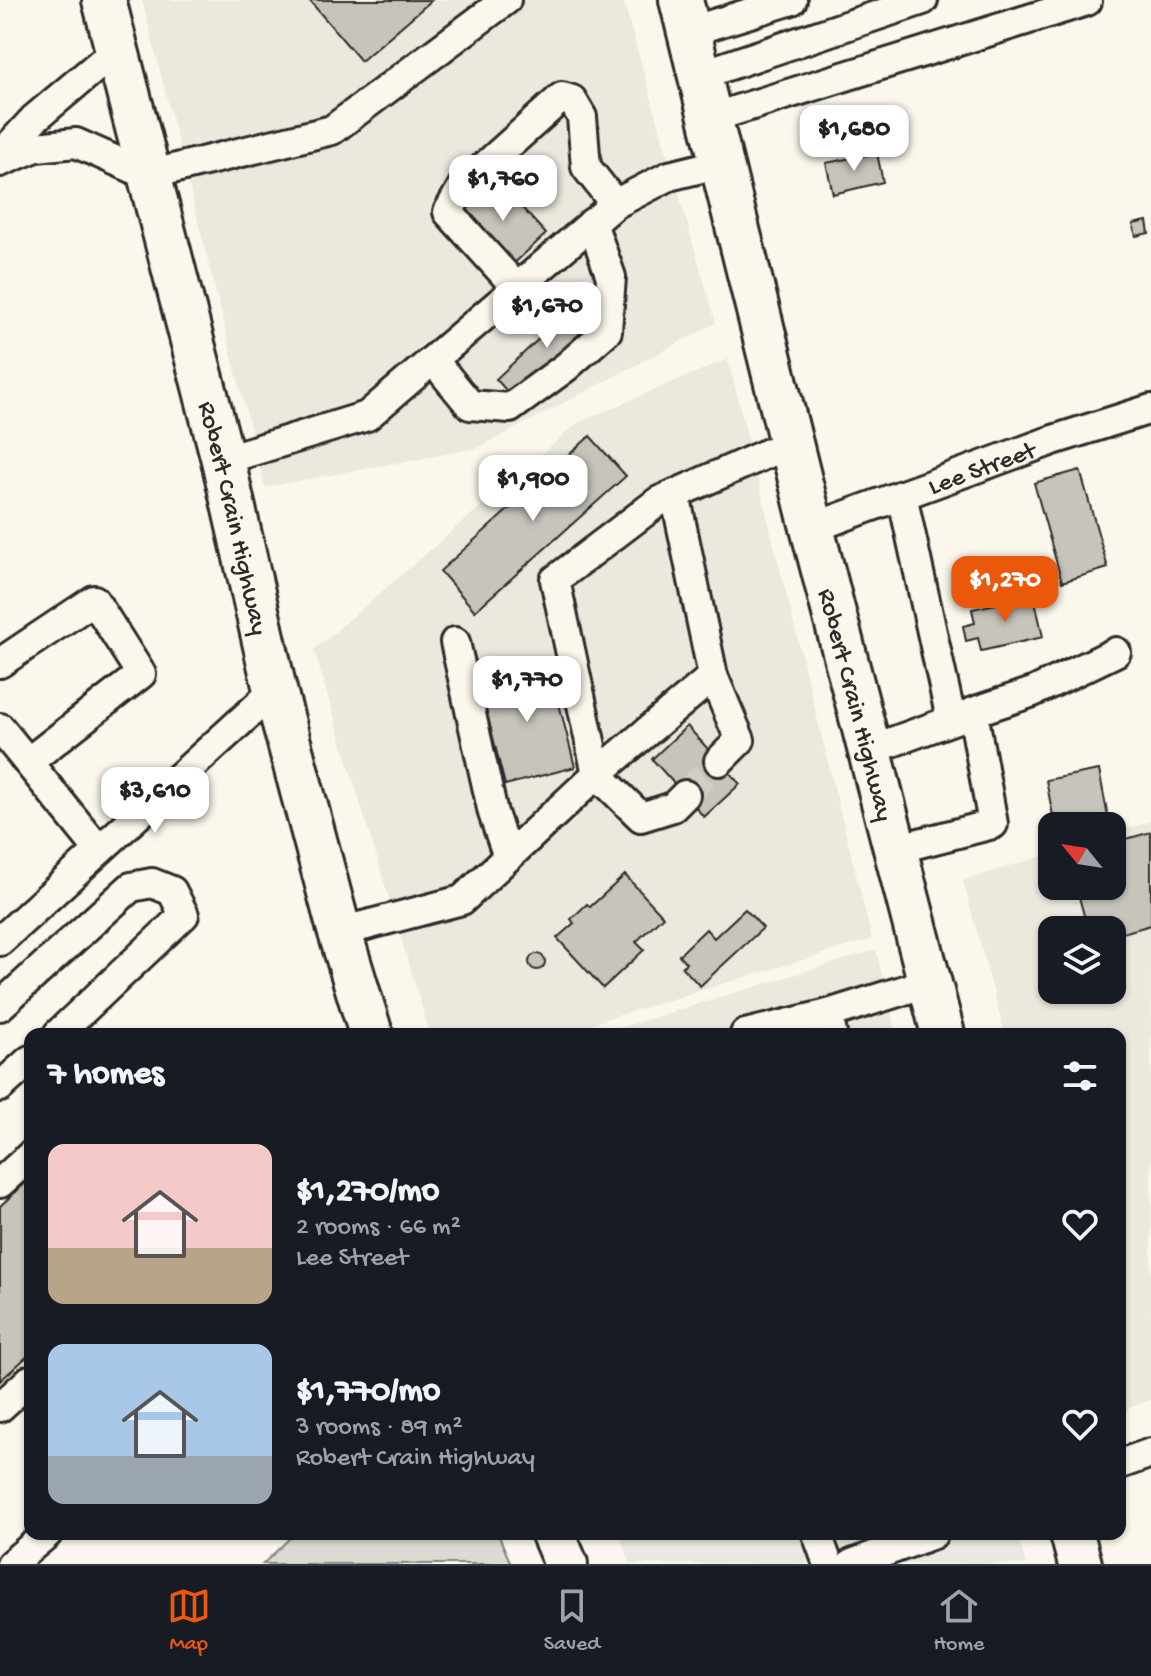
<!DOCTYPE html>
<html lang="en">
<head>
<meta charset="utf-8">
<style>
  :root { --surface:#171b24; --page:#20242c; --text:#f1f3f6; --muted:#9ea1a6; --line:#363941; --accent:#ea580c }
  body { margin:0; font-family:"Gochi Hand",sans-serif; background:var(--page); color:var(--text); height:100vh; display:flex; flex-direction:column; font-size:30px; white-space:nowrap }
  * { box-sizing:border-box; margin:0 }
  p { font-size:26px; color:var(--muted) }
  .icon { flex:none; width:44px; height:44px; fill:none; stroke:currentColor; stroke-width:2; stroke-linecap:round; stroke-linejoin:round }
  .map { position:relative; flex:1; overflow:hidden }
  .panel { position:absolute; left:24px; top:1028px; width:1102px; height:512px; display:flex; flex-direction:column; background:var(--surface); border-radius:16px; box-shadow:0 2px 6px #0004 }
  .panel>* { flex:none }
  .needle { width:52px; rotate:300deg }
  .controls { position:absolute; left:1038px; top:812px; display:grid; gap:16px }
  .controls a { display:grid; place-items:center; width:88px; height:88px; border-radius:16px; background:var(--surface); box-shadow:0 2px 6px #0004; font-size:40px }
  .price { position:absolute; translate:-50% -68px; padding:0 18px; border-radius:16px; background:#fff; color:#222; font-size:26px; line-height:52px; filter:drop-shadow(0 2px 4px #0008) }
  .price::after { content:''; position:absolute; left:50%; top:48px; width:24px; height:18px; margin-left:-12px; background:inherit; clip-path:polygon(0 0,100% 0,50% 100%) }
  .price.selected { background:var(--accent); color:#fff }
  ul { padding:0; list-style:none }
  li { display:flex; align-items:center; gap:24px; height:200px; padding:0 24px }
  li span { display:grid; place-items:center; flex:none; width:224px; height:160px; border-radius:16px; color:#555 }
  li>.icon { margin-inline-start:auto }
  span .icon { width:96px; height:96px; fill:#fffc; stroke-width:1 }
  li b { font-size:34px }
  h2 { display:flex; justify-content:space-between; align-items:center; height:96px; padding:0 24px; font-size:34px }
  .menu { display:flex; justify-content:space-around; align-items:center; height:112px; border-top:2px solid var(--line); background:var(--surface); font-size:22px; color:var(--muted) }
  .menu a { display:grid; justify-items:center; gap:4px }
  .menu .selected { color:var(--accent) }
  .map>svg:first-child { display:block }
  .built { fill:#ebe8de; fill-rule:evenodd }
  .green { fill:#dddad0; stroke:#84827e; stroke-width:2 }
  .building { fill:#c7c4bc; stroke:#2b2b2b; stroke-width:2 }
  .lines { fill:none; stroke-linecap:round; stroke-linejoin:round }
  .minor-tunnel { stroke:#d1cec5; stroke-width:28; stroke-dasharray:28 14; stroke-linecap:butt }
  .minor-casing { stroke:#2b2b2b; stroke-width:34 }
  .highway-casing { stroke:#2b2b2b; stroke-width:48 }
  .minor { stroke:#fbf7ec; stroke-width:28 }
  .highway { stroke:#fbf7ec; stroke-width:42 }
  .labels { text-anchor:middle; stroke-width:7; stroke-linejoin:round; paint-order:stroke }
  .street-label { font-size:26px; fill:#2b2b2b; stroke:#fbf7ec }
</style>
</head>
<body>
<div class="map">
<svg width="1151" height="1564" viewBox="0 0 1151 1564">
  <rect width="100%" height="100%" fill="#fbf7ec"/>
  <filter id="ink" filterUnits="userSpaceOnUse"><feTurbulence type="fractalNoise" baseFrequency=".0125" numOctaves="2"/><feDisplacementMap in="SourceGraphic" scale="16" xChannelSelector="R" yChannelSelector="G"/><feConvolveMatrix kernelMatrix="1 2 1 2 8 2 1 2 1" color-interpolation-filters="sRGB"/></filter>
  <g filter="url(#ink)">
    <path class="built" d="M142,0H623L716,323L478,448L265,487Z
      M728,359L872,939L557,1034H430L314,650L579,422Z
      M1151,821V1399L1120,1412V1034H1005L963,881L1052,853V886H1112V834ZM1052,930H1112V990H1052Z
      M876,950L896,1034H599Z
      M619,1534H1017L1026,1564H631Z"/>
    <path class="green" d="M294,1534H498L511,1564H263Z"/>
    <path class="building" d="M309,0H432L361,61Z
      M877,153L883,182L833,194L826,163Z
      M497,180L546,234L510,267L460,212Z
      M1147,221L1149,233L1136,236L1133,224Z
      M584,302L600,319L515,400L496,379L574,306L576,309Z
      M590,436L626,476L475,611L440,571Z
      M1080,470L1108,568L1062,582L1034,483Z
      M1034,596L1043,637L981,651L978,638L966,641L963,626L975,623L972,609Z
      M549,664L575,767L505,785L479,682Z
      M687,726L740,784L704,817L652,759Z
      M1099,770L1108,817L1102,818L1104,824L1055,826L1046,780Z
      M1151,832V925L1112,936V930H1088L1076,886H1112V843Z
      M625,875L663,916L636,942L644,950L603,988L557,938L574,923L571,919L587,904L590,907Z
      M745,909L763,928L700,986L682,967L686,963L679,955L706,929L714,938Z
      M529 962a8 8 0 1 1 16 0a8 8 0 1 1-16 0Z
      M30,1179V1354L0,1381V1206Z"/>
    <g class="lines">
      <path class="minor-tunnel" d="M685,795L719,761"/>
      <defs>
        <g id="minor">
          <path d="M688,32L792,0"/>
          <path d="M700,75L923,0"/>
          <path d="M711,118L1087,1"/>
          <path d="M0,156L34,119L116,50"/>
          <path d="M0,162L36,147L76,143L148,175L332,130L506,0"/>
          <path d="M517,288L448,212L463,186L562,97L572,100L582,117L586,167L615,204"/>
          <path d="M433,360L470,405L510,408L566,367L607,331L611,277L592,223"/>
          <path d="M223,460L367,416L615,204L669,176L722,163"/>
          <path d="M675,494L713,676L597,774L641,817L673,807L685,795"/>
          <path d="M902,495L951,719"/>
          <path id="s1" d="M812,528L1053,440L1151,409"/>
          <path d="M455,642L493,813L508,857"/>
          <path d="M0,663L94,600L141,674L28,762"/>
          <path d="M713,676L740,740L719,761"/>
          <path d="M0,728L99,850"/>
          <path d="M870,750L969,714"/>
          <path d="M896,849L993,824L973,712L1033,692L1116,652"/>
          <path d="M340,932L462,900L597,774L555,580L659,501L791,443"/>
          <path d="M0,941L275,690"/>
          <path d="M0,1006L131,887L152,883L172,891L184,915L58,1034"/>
          <path d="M745,1034L828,1014"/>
          <path d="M832,1034L828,1014L930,982"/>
          <path d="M0,1087L30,1060"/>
          <path d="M0,1183L30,1156"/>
          <path d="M0,1407L30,1380"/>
          <path d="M1120,1464L1151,1453"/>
          <path d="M817,1534L828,1564"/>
          <path d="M11,1564L47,1534"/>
          <path d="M852,1564L933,1534"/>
        </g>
        <g id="highway">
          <path id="s2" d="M104,0L223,460L275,690L338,926L371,1034"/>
          <path id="s3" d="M681,0L812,528L943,1034"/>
          <path d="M553,1534L566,1564"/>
          <path d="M1072,1534L1080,1564"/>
        </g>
      </defs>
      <use href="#minor" class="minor-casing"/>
      <use href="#highway" class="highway-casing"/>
      <use href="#minor" class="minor"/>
      <use href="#highway" class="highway"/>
    </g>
  </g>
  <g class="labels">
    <g class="street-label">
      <text dy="9" stroke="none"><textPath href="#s1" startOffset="180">Lee Street</textPath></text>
      <text dy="9" stroke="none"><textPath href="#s2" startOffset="534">Robert Crain Highway</textPath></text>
      <text dy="9" stroke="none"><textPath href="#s3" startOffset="726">Robert Crain Highway</textPath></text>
    </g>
  </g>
</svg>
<div class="controls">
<a><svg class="needle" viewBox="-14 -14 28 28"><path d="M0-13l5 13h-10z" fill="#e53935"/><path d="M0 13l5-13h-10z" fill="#9ea1a6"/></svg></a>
<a><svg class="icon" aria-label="layers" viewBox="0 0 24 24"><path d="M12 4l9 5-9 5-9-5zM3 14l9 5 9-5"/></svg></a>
</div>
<b class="price" style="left:854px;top:173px">$1,680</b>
<b class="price" style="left:503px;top:223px">$1,760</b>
<b class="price" style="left:547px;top:350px">$1,670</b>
<b class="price" style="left:533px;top:523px">$1,900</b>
<b class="price selected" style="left:1005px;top:624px">$1,270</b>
<b class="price" style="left:527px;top:724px">$1,770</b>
<b class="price" style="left:155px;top:835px">$3,610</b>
<section class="panel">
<h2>7 homes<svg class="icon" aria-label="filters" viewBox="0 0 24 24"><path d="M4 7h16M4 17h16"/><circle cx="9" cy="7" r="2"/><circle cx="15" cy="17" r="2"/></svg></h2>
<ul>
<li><span style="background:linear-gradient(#f6c9c9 65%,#b9a48a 0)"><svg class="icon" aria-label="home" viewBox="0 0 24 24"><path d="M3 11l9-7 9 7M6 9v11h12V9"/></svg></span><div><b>$1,270/mo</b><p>2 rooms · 66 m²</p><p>Lee Street</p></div><svg class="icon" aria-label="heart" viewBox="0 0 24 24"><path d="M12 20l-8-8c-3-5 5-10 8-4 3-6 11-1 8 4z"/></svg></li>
<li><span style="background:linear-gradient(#a9c7e8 70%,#9aa5b1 0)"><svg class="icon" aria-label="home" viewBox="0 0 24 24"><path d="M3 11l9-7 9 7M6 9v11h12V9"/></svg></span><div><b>$1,770/mo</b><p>3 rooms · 89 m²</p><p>Robert Crain Highway</p></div><svg class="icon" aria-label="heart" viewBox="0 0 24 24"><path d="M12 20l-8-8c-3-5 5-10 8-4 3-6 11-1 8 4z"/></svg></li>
</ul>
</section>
</div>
<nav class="menu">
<a class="selected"><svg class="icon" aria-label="map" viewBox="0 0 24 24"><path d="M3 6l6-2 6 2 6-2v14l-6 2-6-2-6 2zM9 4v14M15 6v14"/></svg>Map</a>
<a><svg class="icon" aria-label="saved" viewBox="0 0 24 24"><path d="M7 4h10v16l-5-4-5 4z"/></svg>Saved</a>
<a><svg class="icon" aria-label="home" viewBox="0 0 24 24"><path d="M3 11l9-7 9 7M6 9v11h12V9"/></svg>Home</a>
</nav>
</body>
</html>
